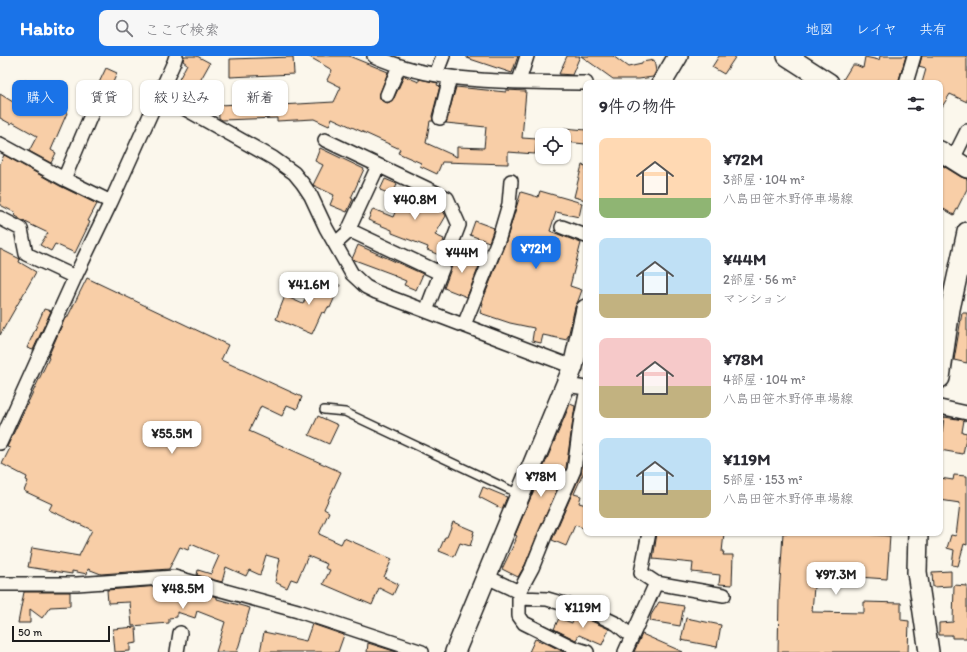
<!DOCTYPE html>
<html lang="ja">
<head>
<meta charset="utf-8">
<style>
  :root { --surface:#fff; --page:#f7f7f7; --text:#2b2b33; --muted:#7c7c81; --accent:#1a73e8 }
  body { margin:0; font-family:Itim,"Klee One",sans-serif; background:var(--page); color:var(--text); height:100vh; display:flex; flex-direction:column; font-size:15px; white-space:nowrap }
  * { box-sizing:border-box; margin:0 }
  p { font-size:13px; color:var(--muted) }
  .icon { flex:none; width:22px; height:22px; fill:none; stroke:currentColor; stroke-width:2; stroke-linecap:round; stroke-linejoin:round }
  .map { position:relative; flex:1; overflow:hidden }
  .panel { position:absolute; left:583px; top:24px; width:360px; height:456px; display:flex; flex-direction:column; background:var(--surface); border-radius:8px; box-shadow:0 1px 3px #0004 }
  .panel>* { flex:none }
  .hud { position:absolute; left:12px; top:24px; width:380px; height:36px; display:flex; gap:8px }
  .buttons { position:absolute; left:535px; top:72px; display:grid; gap:8px }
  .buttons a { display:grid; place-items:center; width:36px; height:36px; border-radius:8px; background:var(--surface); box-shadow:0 1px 3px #0004; font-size:20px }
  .scale { position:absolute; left:12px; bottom:10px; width:98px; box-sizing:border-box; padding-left:4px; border:2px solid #1c1c1c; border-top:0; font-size:11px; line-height:14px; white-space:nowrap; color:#1c1c1c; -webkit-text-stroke:3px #fbf7ec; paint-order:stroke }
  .price { position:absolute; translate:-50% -34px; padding:0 9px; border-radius:8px; background:#fff; color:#222; font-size:13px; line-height:26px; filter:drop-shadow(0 1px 2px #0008) }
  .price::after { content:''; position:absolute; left:50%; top:24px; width:12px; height:9px; margin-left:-6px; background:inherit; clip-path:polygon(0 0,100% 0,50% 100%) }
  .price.current { background:var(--accent); color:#fff }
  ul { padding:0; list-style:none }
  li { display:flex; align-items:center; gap:12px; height:100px; padding:0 16px }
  li span { display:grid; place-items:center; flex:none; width:112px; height:80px; border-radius:8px; color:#555 }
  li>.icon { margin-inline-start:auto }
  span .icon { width:48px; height:48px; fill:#fffc; stroke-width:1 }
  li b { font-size:17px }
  h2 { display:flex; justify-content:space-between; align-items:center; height:48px; padding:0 16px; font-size:17px }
  .tag { padding:0 14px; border-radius:8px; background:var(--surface); box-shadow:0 1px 3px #0004; font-size:14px; line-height:36px }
  .tag.current { background:var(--accent); color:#fff }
  header { display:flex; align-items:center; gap:24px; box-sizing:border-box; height:56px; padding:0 20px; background:var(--accent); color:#fff }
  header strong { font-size:19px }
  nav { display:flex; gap:22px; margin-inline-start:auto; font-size:14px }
  .search { width:280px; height:36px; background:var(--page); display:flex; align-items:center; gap:10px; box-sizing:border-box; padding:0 14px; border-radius:8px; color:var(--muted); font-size:15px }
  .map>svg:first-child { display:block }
  .building { fill:#f8cea7; stroke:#1c1c1c }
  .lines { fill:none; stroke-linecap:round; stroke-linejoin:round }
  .lane-casing { stroke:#1c1c1c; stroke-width:10 }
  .street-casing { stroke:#1c1c1c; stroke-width:16 }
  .secondary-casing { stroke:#1c1c1c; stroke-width:22 }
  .lane { stroke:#fbf7ec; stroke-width:7 }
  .street { stroke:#fbf7ec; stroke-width:13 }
  .secondary { stroke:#fbf7ec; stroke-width:19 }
</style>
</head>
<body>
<header>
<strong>Habito</strong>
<div class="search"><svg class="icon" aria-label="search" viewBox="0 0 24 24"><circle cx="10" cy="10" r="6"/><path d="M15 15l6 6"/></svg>ここで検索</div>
<nav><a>地図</a><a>レイヤ</a><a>共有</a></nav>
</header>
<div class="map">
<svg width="967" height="596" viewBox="0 0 967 596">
  <rect width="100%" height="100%" fill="#fbf7ec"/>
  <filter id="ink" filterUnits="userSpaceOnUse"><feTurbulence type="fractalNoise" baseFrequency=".025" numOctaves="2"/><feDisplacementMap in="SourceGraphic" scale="8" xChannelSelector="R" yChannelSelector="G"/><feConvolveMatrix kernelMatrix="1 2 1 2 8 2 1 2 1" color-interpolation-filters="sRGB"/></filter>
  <g filter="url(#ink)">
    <path class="building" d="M184,0H197L210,7L191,41L174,33L187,8L183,5Z
      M308,0H349L388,16L379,40L381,44L384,46L388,47L394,42L404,20L419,26V23L438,27L437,29L440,30L432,60L433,65H430L426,87L457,101V91L484,92L486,71L446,67L456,31L506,36V34L526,35L522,82L537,83L535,98L508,96V108L442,106L437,118L420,110L421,107L398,97L400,93L332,62L329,70L314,63L277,65V62L222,64L219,62L218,49L262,47V50L334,46L341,31L327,24L332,14Z
      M467,0H518L512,17L467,2Z
      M567,0H580L572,19L559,18Z
      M581,0H613L628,11L642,8V6L654,4L656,15L653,21L639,23H613Z
      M719,0H736L724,18L712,11Z
      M880,0H906L898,27H841L852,9H856L863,12L865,1L879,4Z
      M922,0H967V46L950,38L940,54V27H922L926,13L919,11Z
      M293,1L294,18L230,21V3Z
      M106,12L117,17L108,38L114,40L109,52L101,48L97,45L86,41L91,30L96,33Z
      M25,24L62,43L57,53L67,57L51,94L56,97L51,107L29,95L37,80L12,66L11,68L0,62V38L13,46Z
      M564,72L586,74V88L564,86Z
      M320,92L364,113L351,142L353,143L347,156L330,149L334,139L313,129L323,109L315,105Z
      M4,99L60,130L97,148L88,165L90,166L75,197L55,188L51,195L40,189L48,177L19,163V162L14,159L16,157L0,149V108Z
      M940,108L961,121L967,123V133L954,159L940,151Z
      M582,109L586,110V144L574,141Z
      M385,123L397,128L393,139L380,134Z
      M405,134L439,148L446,160L435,179L444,183L439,199L427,194L428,191L392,177V174L368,164L373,153L393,161Z
      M540,135L582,147L579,161L556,156L550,175L581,187L570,230L582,234L578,245L575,251L568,281H567V284L543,279L541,287L532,285L534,272L510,267L480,257L483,247L482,246L506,185L521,136L538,141Z
      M475,165L494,172L489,186L470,179Z
      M358,189L423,218L416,234L404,229L406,225L394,220L395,219L352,203Z
      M0,193L20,203L19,206L36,216L0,279Z
      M457,196L481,205L467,241L444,232Z
      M315,219L340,229L330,252L328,251L325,257L322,256L312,278L276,263L285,240L303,248Z
      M87,222L228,289L221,304L302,341L297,353L287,349L282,360L261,350L249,375L341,416L324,453L329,456L319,478L341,488L344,482L392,503L384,521L398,528L393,539L379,532L372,549L323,528L330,514L325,512L327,508L308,500L297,525L291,523L287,532L275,526L280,503L266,499L260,519L249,514L246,520L226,511L222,526L197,519L198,514L211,518L219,500L191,488L188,494L180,491L169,513L101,518L88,513L87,518L72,515V518L28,511L32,492L79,500L92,474L49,454L52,448L24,435L28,425L26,424L27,421L2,408L10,392L7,391L49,302L48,301L65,262H67Z
      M44,253L51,255L33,294L27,292Z
      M962,257H967V307L954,304Z
      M570,348L575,350L566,412L525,509L518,521L502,513L516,484H515L517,480L515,479Z
      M318,360L338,369L329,388L309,379Z
      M944,361L964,364L962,376L967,377L963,398L940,394Z
      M586,385V411L574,438L581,440L579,447L586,449V473L575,469L566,490L552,484L581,417Z
      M954,419L967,420V489L964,488L958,510L952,509L954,494L947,492L951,479L956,480L960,447L940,444V422L953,424Z
      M483,431L507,441L502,453L479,441Z
      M453,466L474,475L473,478H474L470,490L460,487L454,501L439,495L445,481H447Z
      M657,477H724L722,496H724L723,499H733L732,529L719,528L720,519L692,516L693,507L653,503Z
      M783,477H850L890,480L887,523L815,518L812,556L864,557V546L901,547V564L909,565L908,596H778L779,540Z
      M951,515V530L933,531L932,516Z
      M173,529L217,541V543L250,552L237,596H216L225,566L197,555L195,562L177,556V561L169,562V567L132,570L130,546L108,547L107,534Z
      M954,529L967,530V582H952V579H939V567L953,566Z
      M24,536H70V550L50,551L42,562L30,553V567H18Z
      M659,546L684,550L680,570L650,565L651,559Z
      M575,559L589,564L609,573L602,589L579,579L576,584L554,573L559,562L572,567Z
      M686,562L721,569L717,591L681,584Z
      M312,568L344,579L338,596H260L264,576L306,585Z
      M136,571L137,587L130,588V595L115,596L113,573Z
      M642,578L683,596H634Z
      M535,583L548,588L564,596H529Z
      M368,587L397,596H367Z"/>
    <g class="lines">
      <defs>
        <path id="lane" d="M324,354L345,356L519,438"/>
        <path id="street" d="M374,0C440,30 515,25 586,27
          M436,18L443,0
          M519,25L527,0
          M906,27L914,0
          M159,38L273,102L294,117L303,128L311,140L326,172L352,218L366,231L376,236L573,311
          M387,39L399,10
          M440,62L450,21
          M325,84L447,142L459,169L426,255
          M0,88L64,123L111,146
          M953,103L967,75
          M64,123L94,52
          M0,162L21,173L26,198L75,221
          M562,171L586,180
          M349,174L440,217
          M335,188L347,177L378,110
          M464,269L499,182L509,148L511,125
          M566,329L586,332
          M586,338L581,362L574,414L546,477L532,512L519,536V560L524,567L574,592L587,596
          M940,351L967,357
          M0,387L75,221L111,146L174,6L176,0
          M487,521L519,536
          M656,527L724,539
          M0,528H77L174,521L298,555L422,596
          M519,542L547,543L592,556L617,568L632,581
          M177,596L180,577
          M625,596L656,527L641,517L649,477"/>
        <path id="secondary" d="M787,0L829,27
          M662,27L678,0
          M940,95L967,112
          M940,322L950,253L967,176
          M918,477L917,516L929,596
          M455,596L573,311L586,253"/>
      </defs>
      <use href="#lane" class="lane-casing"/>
      <use href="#street" class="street-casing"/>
      <use href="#secondary" class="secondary-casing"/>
      <use href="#lane" class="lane"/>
      <use href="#street" class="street"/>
      <use href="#secondary" class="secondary"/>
    </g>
  </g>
</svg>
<div class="buttons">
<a><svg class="icon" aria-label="locate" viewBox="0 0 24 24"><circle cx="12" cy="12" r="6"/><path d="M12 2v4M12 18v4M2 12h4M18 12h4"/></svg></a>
</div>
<div class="scale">50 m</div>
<b class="price" style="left:415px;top:165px">¥40.8M</b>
<b class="price current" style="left:536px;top:214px">¥72M</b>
<b class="price" style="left:462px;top:218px">¥44M</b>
<b class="price" style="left:309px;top:250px">¥41.6M</b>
<b class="price" style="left:172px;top:399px">¥55.5M</b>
<b class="price" style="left:541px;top:442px">¥78M</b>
<b class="price" style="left:836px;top:540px">¥97.3M</b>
<b class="price" style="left:183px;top:554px">¥48.5M</b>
<b class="price" style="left:583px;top:573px">¥119M</b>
<div class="hud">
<a class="tag current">購入</a>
<a class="tag">賃貸</a>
<a class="tag">絞り込み</a>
<a class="tag">新着</a>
</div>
<section class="panel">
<h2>9件の物件<svg class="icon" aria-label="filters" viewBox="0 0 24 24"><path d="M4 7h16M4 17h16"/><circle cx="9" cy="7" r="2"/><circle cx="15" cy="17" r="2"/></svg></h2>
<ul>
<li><span style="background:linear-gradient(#ffd9b3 75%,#8fb573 0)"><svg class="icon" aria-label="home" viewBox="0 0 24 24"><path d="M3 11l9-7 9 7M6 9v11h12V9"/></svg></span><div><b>¥72M</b><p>3部屋 · 104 m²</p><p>八島田笹木野停車場線</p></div></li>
<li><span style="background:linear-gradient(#bfe0f5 70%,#c2b280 0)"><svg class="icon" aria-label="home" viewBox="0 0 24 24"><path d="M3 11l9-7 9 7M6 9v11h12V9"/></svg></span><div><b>¥44M</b><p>2部屋 · 56 m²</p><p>マンション</p></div></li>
<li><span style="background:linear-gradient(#f6c9c9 60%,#c2b280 0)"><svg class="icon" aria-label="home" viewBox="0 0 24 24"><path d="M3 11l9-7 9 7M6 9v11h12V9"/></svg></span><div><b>¥78M</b><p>4部屋 · 104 m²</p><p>八島田笹木野停車場線</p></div></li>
<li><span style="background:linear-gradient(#bfe0f5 65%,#c2b280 0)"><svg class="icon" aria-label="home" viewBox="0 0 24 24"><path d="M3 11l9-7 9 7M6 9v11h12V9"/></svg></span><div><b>¥119M</b><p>5部屋 · 153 m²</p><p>八島田笹木野停車場線</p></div></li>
</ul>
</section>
</div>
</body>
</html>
